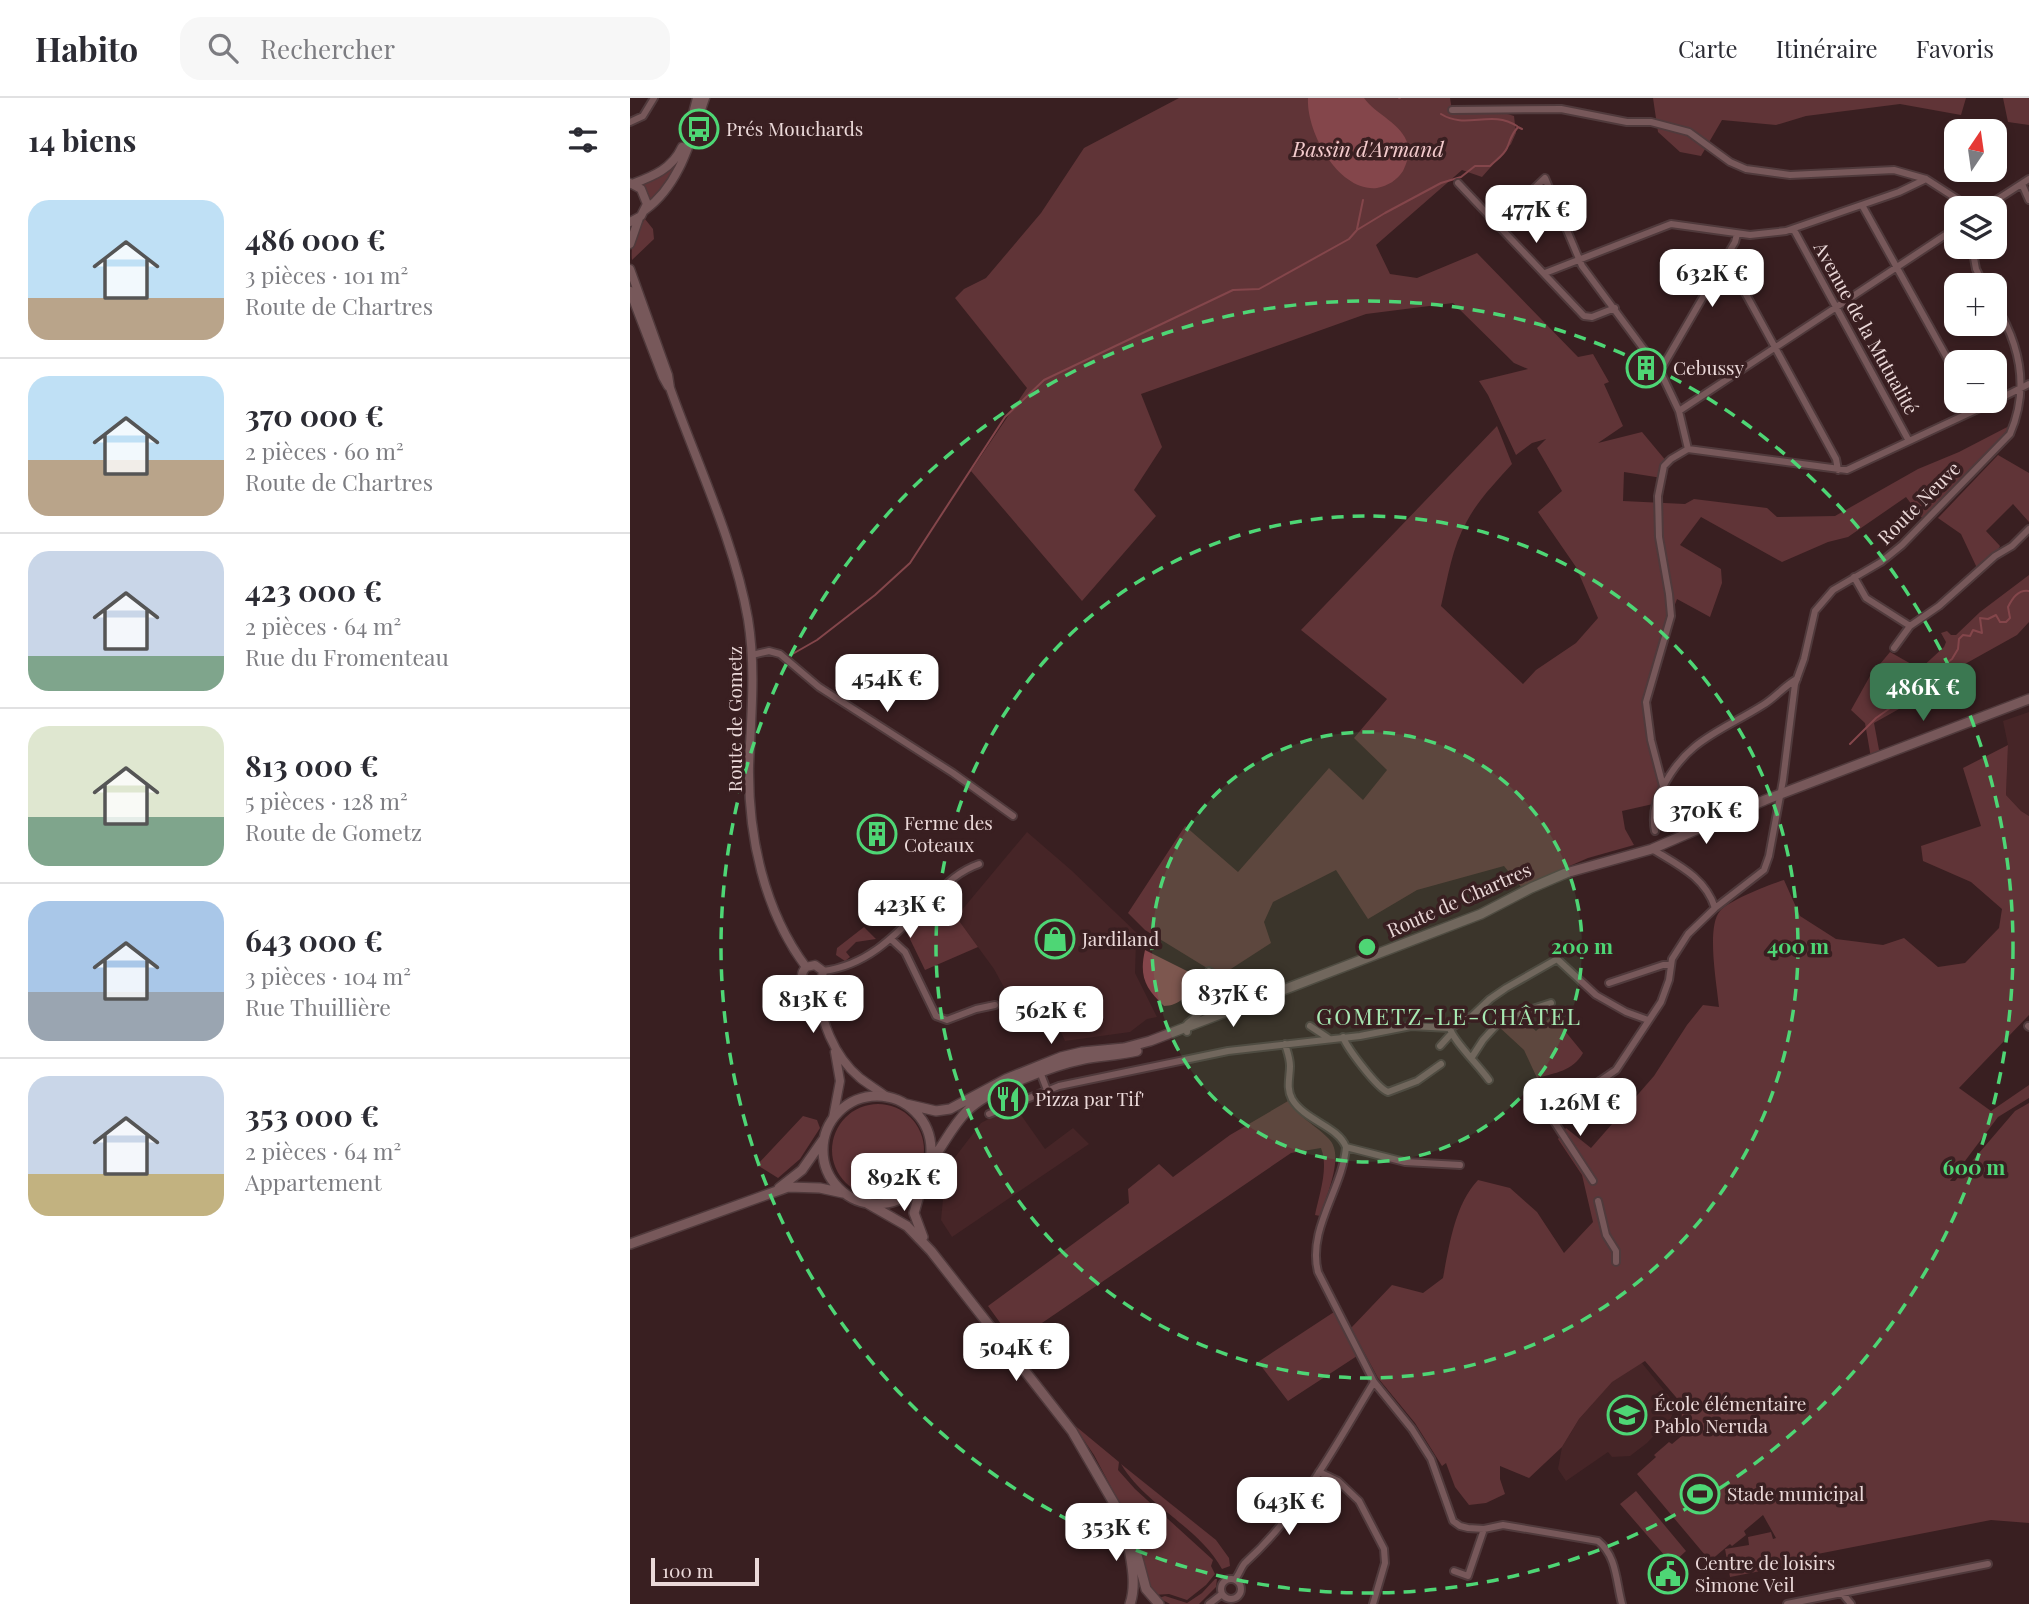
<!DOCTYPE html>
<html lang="fr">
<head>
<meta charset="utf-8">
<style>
  :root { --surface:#fff; --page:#f7f7f7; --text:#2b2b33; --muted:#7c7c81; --line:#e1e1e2; --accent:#3b7851 }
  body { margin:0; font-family:"Playfair Display",serif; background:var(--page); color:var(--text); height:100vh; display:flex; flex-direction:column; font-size:26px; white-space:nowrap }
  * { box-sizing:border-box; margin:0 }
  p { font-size:23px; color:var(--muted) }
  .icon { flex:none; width:38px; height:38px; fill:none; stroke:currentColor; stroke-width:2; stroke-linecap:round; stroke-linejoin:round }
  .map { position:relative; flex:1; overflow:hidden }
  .side { display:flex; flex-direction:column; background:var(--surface); width:630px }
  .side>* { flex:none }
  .needle { width:46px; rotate:13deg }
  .buttons { position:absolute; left:1314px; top:21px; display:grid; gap:14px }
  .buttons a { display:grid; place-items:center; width:63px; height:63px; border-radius:14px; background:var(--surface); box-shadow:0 4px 10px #0003; font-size:35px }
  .scale { position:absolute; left:21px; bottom:18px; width:108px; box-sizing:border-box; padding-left:7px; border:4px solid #ebd9d9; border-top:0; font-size:19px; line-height:24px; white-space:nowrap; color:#ebd9d9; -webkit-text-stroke:5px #391f21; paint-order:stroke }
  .price { position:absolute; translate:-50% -60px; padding:0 16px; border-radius:14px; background:#fff; color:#222; font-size:23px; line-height:46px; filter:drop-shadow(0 2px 4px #0008) }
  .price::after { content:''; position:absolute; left:50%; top:42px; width:21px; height:16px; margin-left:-10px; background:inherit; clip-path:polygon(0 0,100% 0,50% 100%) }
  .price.active { background:var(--accent); color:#fff }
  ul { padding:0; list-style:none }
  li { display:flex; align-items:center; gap:21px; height:175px; padding:0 28px }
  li+li { border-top:2px solid var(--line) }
  li span { display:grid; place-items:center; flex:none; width:196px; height:140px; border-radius:21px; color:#555 }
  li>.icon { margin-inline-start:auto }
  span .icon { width:84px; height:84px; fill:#fffc; stroke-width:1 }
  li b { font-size:30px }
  h2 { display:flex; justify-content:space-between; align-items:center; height:84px; padding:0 28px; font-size:30px }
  header { display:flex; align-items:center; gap:42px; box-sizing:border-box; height:98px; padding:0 35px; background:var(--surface); border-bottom:2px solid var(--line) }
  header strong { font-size:33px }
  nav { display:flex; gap:38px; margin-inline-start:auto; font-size:24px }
  .search { width:490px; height:63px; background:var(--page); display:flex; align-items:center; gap:18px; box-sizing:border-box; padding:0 24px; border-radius:21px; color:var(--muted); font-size:26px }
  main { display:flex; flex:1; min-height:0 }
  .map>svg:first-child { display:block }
  .built { fill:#462527 }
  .green { fill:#603437 }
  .water { fill:#84464b }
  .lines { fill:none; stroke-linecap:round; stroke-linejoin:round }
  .stream { stroke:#84464b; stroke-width:2 }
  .minor-casing { stroke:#503a3c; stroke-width:10 }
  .tertiary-casing { stroke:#503a3c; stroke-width:11 }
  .secondary-casing { stroke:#503a3c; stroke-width:12 }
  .minor { stroke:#77585a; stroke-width:6 }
  .tertiary { stroke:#77585a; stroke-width:8 }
  .secondary { stroke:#77585a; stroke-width:9 }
  .ring { fill:none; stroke:#4ed675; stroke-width:3.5; stroke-dasharray:12 9 }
  .labels { text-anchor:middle; stroke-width:7; stroke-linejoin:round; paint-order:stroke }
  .poi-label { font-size:19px; fill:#ebd9d9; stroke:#391f21; text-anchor:start }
  .street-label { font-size:19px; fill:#ebd9d9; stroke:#391f21 }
  .water-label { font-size:21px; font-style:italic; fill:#f4cbcd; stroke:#391f21 }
  .quarter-label { font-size:23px; letter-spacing:2px; fill:#a7e9b3; stroke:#391f21 }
  .centre { fill:#4ed675; stroke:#391f21; stroke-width:3.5 }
  .ring-label { font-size:21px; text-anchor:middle; font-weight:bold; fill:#4ed675; stroke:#391f21; stroke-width:7; stroke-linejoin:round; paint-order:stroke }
</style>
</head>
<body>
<header>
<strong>Habito</strong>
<div class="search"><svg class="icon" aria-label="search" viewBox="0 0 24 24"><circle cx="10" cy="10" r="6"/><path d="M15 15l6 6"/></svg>Rechercher</div>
<nav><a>Carte</a><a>Itinéraire</a><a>Favoris</a></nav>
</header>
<main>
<section class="side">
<h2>14 biens<svg class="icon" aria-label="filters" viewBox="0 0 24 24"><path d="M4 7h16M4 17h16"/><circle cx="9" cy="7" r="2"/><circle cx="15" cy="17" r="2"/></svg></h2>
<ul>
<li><span style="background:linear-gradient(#bfe0f5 70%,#b9a48a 0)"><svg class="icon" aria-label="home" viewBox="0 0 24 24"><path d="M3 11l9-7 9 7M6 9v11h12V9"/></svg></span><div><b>486 000 €</b><p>3 pièces · 101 m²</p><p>Route de Chartres</p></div></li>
<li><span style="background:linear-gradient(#bfe0f5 60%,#b9a48a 0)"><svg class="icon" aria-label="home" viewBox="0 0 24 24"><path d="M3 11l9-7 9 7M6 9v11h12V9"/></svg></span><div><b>370 000 €</b><p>2 pièces · 60 m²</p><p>Route de Chartres</p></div></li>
<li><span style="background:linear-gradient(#c9d6e8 75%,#7fa58c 0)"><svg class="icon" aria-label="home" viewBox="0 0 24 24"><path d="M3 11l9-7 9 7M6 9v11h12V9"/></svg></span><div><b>423 000 €</b><p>2 pièces · 64 m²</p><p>Rue du Fromenteau</p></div></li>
<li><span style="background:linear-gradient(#dfe7d0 65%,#7fa58c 0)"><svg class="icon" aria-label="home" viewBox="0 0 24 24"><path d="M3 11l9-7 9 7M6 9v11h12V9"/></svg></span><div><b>813 000 €</b><p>5 pièces · 128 m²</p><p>Route de Gometz</p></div></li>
<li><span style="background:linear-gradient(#a9c7e8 65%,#9aa5b1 0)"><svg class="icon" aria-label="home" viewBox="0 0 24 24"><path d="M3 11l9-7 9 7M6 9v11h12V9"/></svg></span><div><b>643 000 €</b><p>3 pièces · 104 m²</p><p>Rue Thuillière</p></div></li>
<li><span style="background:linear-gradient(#c9d6e8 70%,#c2b280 0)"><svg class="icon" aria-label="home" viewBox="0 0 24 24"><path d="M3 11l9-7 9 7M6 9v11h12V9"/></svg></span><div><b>353 000 €</b><p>2 pièces · 64 m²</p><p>Appartement</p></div></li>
</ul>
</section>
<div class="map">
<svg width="1399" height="1506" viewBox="0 0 1399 1506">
  <rect width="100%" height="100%" fill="#391f21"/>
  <path class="built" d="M1399,614V718L1391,713L1376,697L1378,647L1373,623Z
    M397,734L441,772L510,838L506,843L505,875L527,919L517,921L500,934L435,943L412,892L382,904L364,871L326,819Z
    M370,1015L379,1022L391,1017L415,1051L443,1030L459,1046L322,1139L311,1122L315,1080L323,1062L351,1025Z
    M1011,1264L1042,1302L1038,1311L1043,1318L1017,1345L1000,1358L982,1359L978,1354L936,1383L928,1371L932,1349L949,1321L982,1283Z"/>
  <path class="green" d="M549,0H820L822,12L868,13L884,18L886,35L881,46L852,79L832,72L746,147L760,176L787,180L847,155L948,259L963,256L979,284L974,286L993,328L968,345L1012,334L1037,364L1032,380L994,374L993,403L1055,406L1064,401L1137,410L1147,419L1205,418L1288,371L1329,354L1383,326L1302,414L1292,420L1276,399L1218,439L1198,444L1152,464L1071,419L1050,447L1091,471L1092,485L1080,519L1047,501L1029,548L1015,604L1030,683L1023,706L992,713L995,731L1004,747L958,760L891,789L874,768L787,792L738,821L706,772L643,804L634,824L641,845L590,878L515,832L498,815L555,728L608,774L699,670L733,702L757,672L724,640L757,601L671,532L867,328L882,366C866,384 848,402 837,423C822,449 818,479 811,508L893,586L906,572L946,545L968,520L946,469L908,414L932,393L907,350L916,341L902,345L886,357L858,297L849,283L898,271L884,265L823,205L736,216L511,296L532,349L504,392L526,418L452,503L341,373L397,290L325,200L334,191L356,180L411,115L454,50Z
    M1023,0H1336L1331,17L1270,6L1176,18L1146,27L1092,22L1071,58L1050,54L1028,34Z
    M1373,0H1399V27L1378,24Z
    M43,67L46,69L42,79L21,103L13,85L32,77Z
    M15,121L23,131L24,141L2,162C0,147 6,133 15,121Z
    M1368,357L1399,375V424L1383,406L1356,433L1370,448L1365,458L1347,470L1331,436L1308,420Z
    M1399,477V524L1387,537L1283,595L1285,602L1244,625L1250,657L1241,660L1235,625L1221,612L1240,578L1260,554L1290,571L1314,549L1316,544L1311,535L1317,533L1321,537H1326L1350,514Z
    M1378,647L1376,697L1391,713L1399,718V917L1329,990L1361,1013L1399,987V1000L1368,1019L1320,1083H1325L1385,1013L1399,1005V1425L1361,1422L1162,1461L1163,1469L1152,1471L1150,1465L1151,1469L1100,1479L1095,1451L1119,1447L1118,1439L1141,1434L1143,1441L1146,1440L1133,1417L1114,1433L1116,1437L1102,1448L1100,1446L1080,1463L1007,1376L1026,1359L1024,1357L1039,1344L1042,1346L1060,1331L1052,1323L1051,1305L1015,1263L982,1284L949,1321L932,1349L899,1380L870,1368V1381L875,1396L856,1405L839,1407L825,1389L816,1365L812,1368L785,1325L748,1280L721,1230L762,1187L793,1195L813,1180C819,1148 825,1106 848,1082L880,1090L907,1114L934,1155L963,1124L952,1077L928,1041L936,1030L961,1050L1024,978L1057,927L1073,907L1089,909C1087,887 1076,829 1090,813C1098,803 1140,786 1154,782L1170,818L1206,841L1253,847L1274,840L1308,869L1335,865L1369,830L1372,811L1341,784L1293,763L1291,748L1351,728L1333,670Z
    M306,807L319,809L348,849L295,872L278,837C284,823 300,820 306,807Z
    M234,829L246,841L226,844L216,854L220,859L215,863L206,857L207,850Z
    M889,917L906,933L922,918L935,929V933L953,955C943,973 925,975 907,980L894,952L868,928L878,920Z
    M658,1003C671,1021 683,1025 698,1040C716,1056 696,1098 690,1118L685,1117C689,1097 699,1070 691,1050L661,1055L384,1244L358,1208L499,1105L498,1091L529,1066L543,1079L600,1037Z
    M202 1052a46 46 0 1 1 92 0a46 46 0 1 1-92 0Z
    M173,1018L187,1022L190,1030L170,1061L148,1080L127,1067Z
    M704,1214L727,1258L658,1303L628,1264Z
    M443,1326L489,1364L488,1372L505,1391L583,1462L581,1468L585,1476L576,1487L557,1502L539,1496L523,1497L497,1419L464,1357Z
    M491,1366L586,1442L599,1460L600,1468L592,1471C568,1428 516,1408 491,1366Z
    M1006,1393L1056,1453L1042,1466L990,1406Z
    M585,1481H587L586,1489L569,1506H540L529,1500L535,1498L557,1505L572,1495Z"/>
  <path class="water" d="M678,0H734C746,17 772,25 778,47C780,55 777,65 773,73C767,82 758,88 747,90C708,94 676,33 678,0Z
    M515,852L557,873L564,882C561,897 548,908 534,908C515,890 509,878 515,852Z"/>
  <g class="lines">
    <path class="stream" d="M769,0H770
      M811,16C836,32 861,11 887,28
      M727,131L733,102
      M159,558L187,542L245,497L280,465L375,319L414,282L603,192L629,191L719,141L727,132L755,115L811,85L831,79L845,68H860C866,62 874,57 877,50C881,41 880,38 888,29L892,31
      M1220,646L1246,620L1263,608L1269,592L1278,585L1297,580L1322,561L1328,551L1329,541L1333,537L1340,538L1343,532L1352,535L1350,520L1358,521L1366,517L1370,524H1376L1380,520L1378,509C1382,501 1388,491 1399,493"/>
    <defs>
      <path id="minor" d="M822,12L931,11L997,24H1021L1059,34L1100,64L1116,71L1160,77L1264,72L1296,81L1341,110
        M0,24L13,18L24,0
        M828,85L954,218L962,219L985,210
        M1392,86L1399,102
        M1232,107L1326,276
        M1354,110L1399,81
        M867,126L915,80L952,168L1030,273L1049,313L1058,351
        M1164,132L1279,343
        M1342,149L1346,171L1354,187
        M1094,162L1101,169L1206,361L1208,372
        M915,175L1041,126L1120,137L1156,133L1269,94L1296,81
        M1030,273L1105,144L1107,136
        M1365,303L1399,286
        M1049,313L1326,130
        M1058,351L1217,372L1365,303
        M1224,479L1236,500L1280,528
        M1264,550L1280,528L1309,508L1365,458L1382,448L1399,431
        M122,557L139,553L150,556L189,589L323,675L383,718
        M1033,688L1021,642L1016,604L1041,518L1039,496L1029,439L1028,398L1034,368L1041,361L1058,351
        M1025,733C1022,718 1025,704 1032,691C1056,642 1090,634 1133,607C1145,600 1154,588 1167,581
        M1022,751C1048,767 1075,779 1085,810
        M262,842L275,854L306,918L317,922L346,911L365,907
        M193,873C241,867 269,833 302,800C317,785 329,773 349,766
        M979,885L1033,867H1040
        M680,928L698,940
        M1398,928L1399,929
        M820,930C821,940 850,969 859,982
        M557,934V926C569,916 605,889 579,873
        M713,939C717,950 747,990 758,994L787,983L811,966
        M655,946C657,953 660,960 660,968C660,979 656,990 662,1001C675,1023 708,1028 716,1049C713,1090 677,1131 688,1174L744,1284L782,1331L801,1361L823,1423L830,1428L838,1430L854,1431L873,1427L968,1443C987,1458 986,1484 992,1506
        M810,948L820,937
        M842,959L853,942L872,921L921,905
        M409,971L417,992
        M914,1008L963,1083
        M909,1014L914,1008L948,998L986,972L1031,904L1039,882L1042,861L1058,836L1085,810L1134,772L1139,758L1153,682L1165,586L1174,561L1185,513L1203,492L1251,464L1272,447L1380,336C1399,292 1391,248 1365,206
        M359,1016L429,988L598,953L730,938L781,928L820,930L842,918L860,901L876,890L927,861L966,897L996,914L1018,922
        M716,1049L775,1064L830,1067
        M968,1103L976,1137L986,1153V1164
        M689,1374L708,1383L729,1403L754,1451L755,1465L743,1506
        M824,1473L838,1478L854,1431
        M591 1491a10 10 0 1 1 20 0a10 10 0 1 1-20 0Z
        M605,1481C610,1476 611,1468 616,1464C671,1414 706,1346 744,1284
        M1212,1495L1221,1506
        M579,1506L592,1496
        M1157,1506L1358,1466"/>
      <path id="tertiary" d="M59,31L67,0
        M0,85L11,91L17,106L11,118L0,124
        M2,86C23,78 42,71 52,49
        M15,112C51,86 61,40 75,0
        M0,146L9,120
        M0,171L38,277L40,290C66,363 105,445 118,521C126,570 121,619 119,668C118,738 134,813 176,869
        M0,193L33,279L38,288
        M176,869L185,867L193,873L191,884L185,888
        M176,869C168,878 173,888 185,888
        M185,888C192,922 202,957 230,980C239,987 248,992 257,999
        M203,1020L210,983L205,954"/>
      <path id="secondary" d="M193 1052a54 54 0 1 1 108 0a54 54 0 1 1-108 0Z
        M276,1006L306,1013L320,1011L376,981L431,959L452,954L494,950L520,943L851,816L901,790L936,775L1022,751L1135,702L1399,601
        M300,1065C313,1048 322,1028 337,1013C359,991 424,967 454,961C472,958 490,957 507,953
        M149,1090L172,1072L193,1042
        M235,1104L277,1128L301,1153L442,1333L485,1407L503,1442L516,1491L529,1506
        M293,1139L284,1115L293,1083
        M0,1146L158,1089L190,1090L213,1095
        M497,1440C501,1461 507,1486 500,1506"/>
    </defs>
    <use href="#minor" class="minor-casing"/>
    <use href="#tertiary" class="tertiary-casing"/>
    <use href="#secondary" class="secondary-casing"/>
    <use href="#minor" class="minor"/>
    <use href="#tertiary" class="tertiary"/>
    <use href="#secondary" class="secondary"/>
  </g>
  <circle cx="737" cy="849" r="215" fill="#4ed675" fill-opacity=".12"/>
  <g class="ring">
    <circle cx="737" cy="849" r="215"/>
    <circle cx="737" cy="849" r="431"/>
    <circle cx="737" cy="849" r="646"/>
  </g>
  <defs>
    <symbol id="bus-ring" viewBox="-11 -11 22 22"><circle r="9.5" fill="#391f21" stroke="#4ed675" stroke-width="1.5"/><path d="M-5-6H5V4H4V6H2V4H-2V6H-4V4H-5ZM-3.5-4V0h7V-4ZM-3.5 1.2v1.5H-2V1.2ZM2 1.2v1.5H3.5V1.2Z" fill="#4ed675"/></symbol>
    <symbol id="building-ring" viewBox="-11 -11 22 22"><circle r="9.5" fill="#391f21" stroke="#4ed675" stroke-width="1.5"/><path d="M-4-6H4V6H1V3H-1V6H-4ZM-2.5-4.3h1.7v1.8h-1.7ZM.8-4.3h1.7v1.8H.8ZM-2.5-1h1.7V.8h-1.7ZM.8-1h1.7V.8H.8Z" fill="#4ed675"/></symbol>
    <symbol id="shop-ring" viewBox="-11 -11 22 22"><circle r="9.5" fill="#391f21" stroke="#4ed675" stroke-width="1.5"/><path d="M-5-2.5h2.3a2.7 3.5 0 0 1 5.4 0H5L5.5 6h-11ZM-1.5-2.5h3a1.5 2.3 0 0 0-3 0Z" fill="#4ed675"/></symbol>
    <symbol id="restaurant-ring" viewBox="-11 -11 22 22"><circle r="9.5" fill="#391f21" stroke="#4ed675" stroke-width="1.5"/><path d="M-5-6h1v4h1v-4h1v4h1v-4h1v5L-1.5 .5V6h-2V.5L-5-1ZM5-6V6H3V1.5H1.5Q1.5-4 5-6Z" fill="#4ed675"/></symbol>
    <symbol id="school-ring" viewBox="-11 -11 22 22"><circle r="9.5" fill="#391f21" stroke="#4ed675" stroke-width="1.5"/><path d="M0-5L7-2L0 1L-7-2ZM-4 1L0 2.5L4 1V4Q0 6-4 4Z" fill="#4ed675"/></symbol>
    <symbol id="stadium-ring" viewBox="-11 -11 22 22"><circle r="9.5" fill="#391f21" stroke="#4ed675" stroke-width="1.5"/><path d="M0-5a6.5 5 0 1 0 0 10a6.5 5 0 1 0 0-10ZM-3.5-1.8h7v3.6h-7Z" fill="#4ed675"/></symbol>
    <symbol id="civic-ring" viewBox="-11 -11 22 22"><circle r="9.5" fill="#391f21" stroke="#4ed675" stroke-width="1.5"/><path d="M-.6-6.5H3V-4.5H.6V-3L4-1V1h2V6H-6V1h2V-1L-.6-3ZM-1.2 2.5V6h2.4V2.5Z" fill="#4ed675"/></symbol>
  </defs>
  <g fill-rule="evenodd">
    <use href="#bus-ring" x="47" y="9" width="44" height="44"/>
    <use href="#building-ring" x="994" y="248" width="44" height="44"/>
    <use href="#building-ring" x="225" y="714" width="44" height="44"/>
    <use href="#shop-ring" x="403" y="819" width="44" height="44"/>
    <use href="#restaurant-ring" x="356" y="979" width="44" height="44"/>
    <use href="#school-ring" x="975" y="1295" width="44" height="44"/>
    <use href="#stadium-ring" x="1048" y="1374" width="44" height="44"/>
    <use href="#civic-ring" x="1016" y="1454" width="44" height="44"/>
  </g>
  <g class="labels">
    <g class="poi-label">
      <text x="96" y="38">Prés Mouchards</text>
      <text x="1043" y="277">Cebussy</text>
      <text x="274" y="732">Ferme des<tspan x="274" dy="22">Coteaux</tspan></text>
      <text x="452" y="848">Jardiland</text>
      <text x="405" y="1008">Pizza par Tif'</text>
      <text x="1024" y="1313">École élémentaire<tspan x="1024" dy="22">Pablo Neruda</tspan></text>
      <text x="1097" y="1403">Stade municipal</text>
      <text x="1065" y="1472">Centre de loisirs<tspan x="1065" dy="22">Simone Veil</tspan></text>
    </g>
    <g class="street-label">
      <text transform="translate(1236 230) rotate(61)" y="7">Avenue de la Mutualité</text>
      <text transform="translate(1289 405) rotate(-45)" y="7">Route Neuve</text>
      <text transform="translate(105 621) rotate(-90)" y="7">Route de Gometz</text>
      <text transform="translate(829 802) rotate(-24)" y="7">Route de Chartres</text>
    </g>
    <g class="water-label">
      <text x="738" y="59">Bassin d'Armand</text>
    </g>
    <g class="quarter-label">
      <text x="819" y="927">GOMETZ-LE-CHÂTEL</text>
    </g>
  </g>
  <circle cx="737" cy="849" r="10" class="centre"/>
  <g class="ring-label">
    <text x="952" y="856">200 m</text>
    <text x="1168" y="856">400 m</text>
    <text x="1344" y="1077">600 m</text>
  </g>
</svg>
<div class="buttons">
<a><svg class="needle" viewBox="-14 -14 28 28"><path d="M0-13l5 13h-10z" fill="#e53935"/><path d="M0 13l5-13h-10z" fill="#7c7c81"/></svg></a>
<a><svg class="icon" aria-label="layers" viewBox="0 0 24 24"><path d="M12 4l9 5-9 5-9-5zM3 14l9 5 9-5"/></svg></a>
<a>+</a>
<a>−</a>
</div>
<div class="scale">100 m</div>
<b class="price" style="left:906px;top:147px">477K €</b>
<b class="price" style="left:1082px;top:211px">632K €</b>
<b class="price" style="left:257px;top:616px">454K €</b>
<b class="price active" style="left:1293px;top:625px">486K €</b>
<b class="price" style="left:1076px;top:748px">370K €</b>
<b class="price" style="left:280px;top:842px">423K €</b>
<b class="price" style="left:603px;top:931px">837K €</b>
<b class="price" style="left:183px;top:937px">813K €</b>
<b class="price" style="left:421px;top:948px">562K €</b>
<b class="price" style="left:950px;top:1040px">1.26M €</b>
<b class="price" style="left:274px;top:1115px">892K €</b>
<b class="price" style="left:386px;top:1285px">504K €</b>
<b class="price" style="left:659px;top:1439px">643K €</b>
<b class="price" style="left:486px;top:1465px">353K €</b>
</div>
</main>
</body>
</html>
